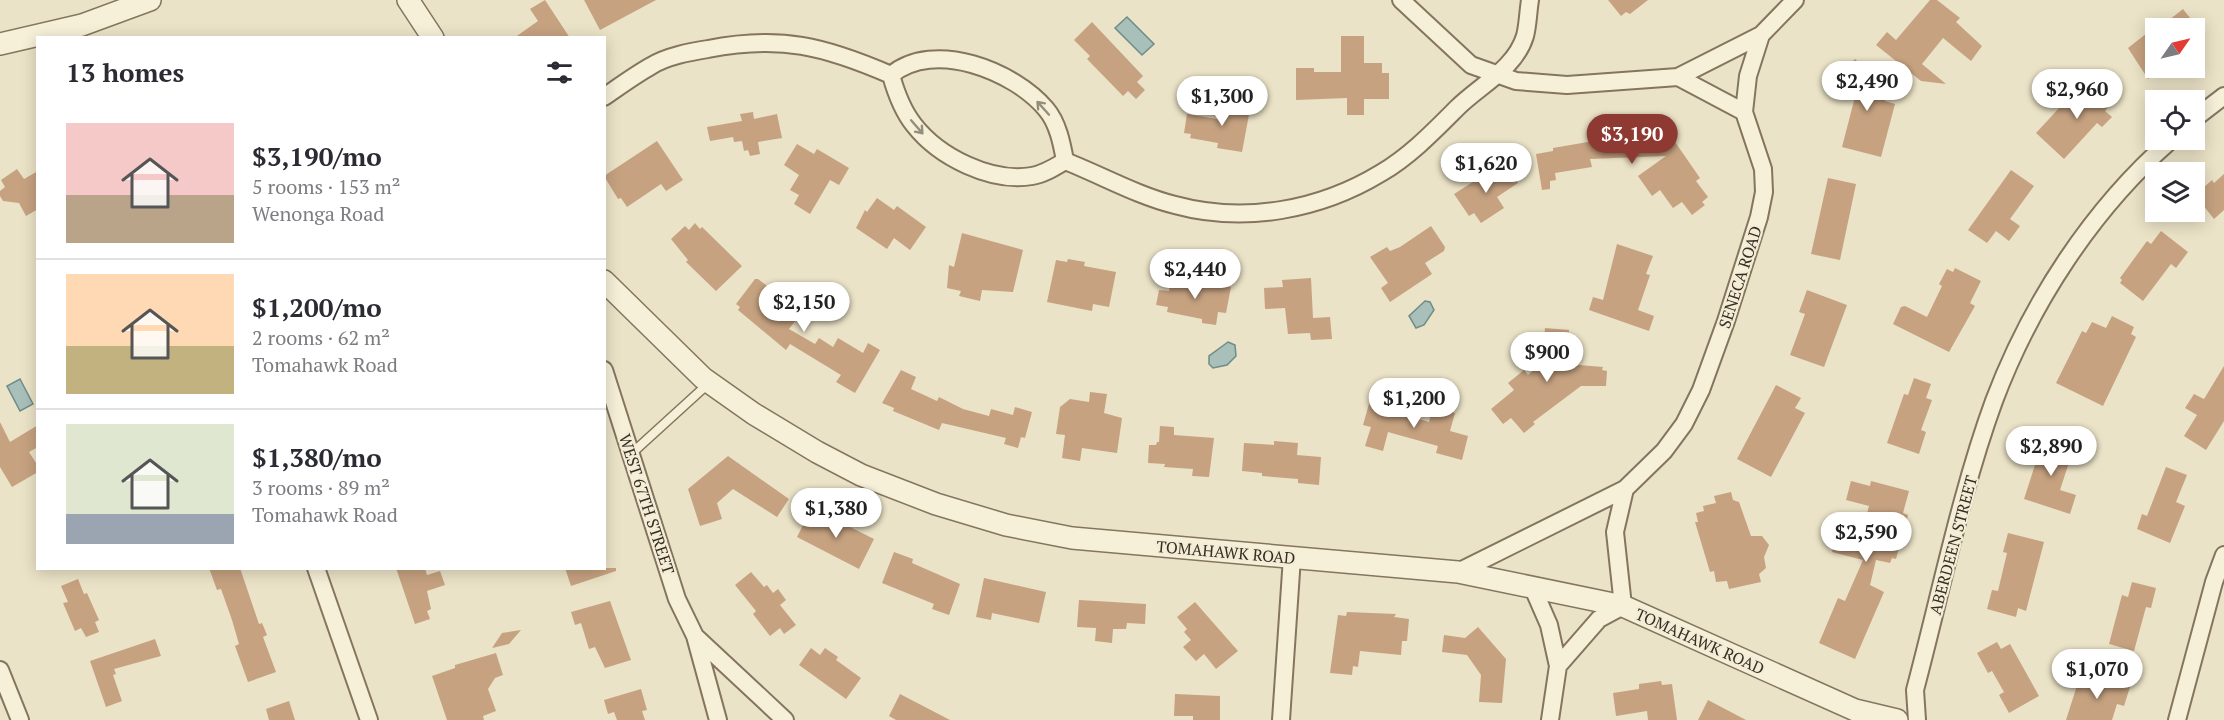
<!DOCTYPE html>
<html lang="en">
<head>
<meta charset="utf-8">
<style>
  :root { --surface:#fff; --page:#f2f2f3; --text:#2b2b33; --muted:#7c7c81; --line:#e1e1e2; --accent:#8f3933 }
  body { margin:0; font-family:"PT Serif",serif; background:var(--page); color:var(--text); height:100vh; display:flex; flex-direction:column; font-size:22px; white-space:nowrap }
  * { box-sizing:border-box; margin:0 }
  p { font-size:20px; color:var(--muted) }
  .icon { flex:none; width:33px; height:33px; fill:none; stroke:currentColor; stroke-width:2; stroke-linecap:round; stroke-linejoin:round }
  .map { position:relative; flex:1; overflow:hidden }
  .details { position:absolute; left:36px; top:36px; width:570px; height:534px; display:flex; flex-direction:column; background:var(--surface); border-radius:0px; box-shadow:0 3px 15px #0003 }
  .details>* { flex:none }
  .needle { width:39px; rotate:56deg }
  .buttons { position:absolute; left:2145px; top:18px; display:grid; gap:12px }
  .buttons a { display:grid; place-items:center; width:60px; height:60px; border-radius:0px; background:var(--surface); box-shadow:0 3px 15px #0003; font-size:30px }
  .price { position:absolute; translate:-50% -51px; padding:0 14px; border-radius:21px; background:#fff; color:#222; font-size:20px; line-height:39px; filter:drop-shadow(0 2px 3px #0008) }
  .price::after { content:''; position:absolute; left:50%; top:36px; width:18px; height:14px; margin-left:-9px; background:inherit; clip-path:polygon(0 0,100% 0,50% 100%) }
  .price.on { background:var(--accent); color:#fff }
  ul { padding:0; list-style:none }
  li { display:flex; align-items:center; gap:18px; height:150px; padding:0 30px }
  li+li { border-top:2px solid var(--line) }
  li span { display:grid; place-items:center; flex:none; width:168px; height:120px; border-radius:0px; color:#555 }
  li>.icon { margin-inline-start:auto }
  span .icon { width:72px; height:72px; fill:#fffc; stroke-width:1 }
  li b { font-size:26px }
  h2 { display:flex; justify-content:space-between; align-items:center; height:72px; padding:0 30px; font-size:26px }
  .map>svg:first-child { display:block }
  .water { fill:#a8bfba; stroke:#6f8c87; stroke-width:1.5 }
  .building { fill:#c6a280 }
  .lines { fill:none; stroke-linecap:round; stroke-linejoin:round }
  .service-casing { stroke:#85755e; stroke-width:11 }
  .minor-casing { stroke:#85755e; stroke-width:20 }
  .tertiary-casing { stroke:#85755e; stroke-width:24 }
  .service { stroke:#f6f0d9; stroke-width:8 }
  .minor { stroke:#f6f0d9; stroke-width:16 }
  .tertiary { stroke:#f6f0d9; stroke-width:21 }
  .oneway { stroke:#968e7c }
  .labels { text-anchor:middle; stroke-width:4.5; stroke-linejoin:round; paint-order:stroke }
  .street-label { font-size:16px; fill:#362c20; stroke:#f3ecd6 }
</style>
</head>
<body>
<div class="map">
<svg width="2224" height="720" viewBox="0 0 2224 720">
  <rect width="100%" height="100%" fill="#ebe3c7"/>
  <path class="water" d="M1127,17L1154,44L1142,55L1115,28Z
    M1425,301L1430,302L1434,310L1424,325L1416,328L1409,316Z
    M1228,342L1235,345L1236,356L1227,365L1213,368L1209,364V356Z
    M20,379L33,404L20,411L7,386Z"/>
  <path class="building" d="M545,0L570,38H514L538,21L530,9Z
    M584,0H656L600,30Z
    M1608,0H1648L1630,14L1626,12L1621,16Z
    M1930,0H1937L1960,18L1956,22L1982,46L1971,61L1943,38L1922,64L1946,84L1921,81L1876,45L1887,32L1896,40Z
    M2183,9L2198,28H2159Z
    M1092,22L1143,76L1137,82L1145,90L1136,99L1128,91L1123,96L1087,59L1090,56L1074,40Z
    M2156,26V73L2148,79L2128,48Z
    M1341,36H1364V63H1382V73H1389V99H1364V115H1347V98L1296,100V68H1314V72H1341Z
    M1855,59L1888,91L1885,101L1895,104L1881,157L1842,147L1856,93L1839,75Z
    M2100,83L2117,98L2105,111L2112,117L2102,127L2097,123L2064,159L2036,133L2073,93L2080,99L2086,93L2088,95Z
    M1227,99L1251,104L1242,152L1217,148L1218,143L1190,138L1191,134L1184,133L1187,114L1223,120Z
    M753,112L754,119L777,114L782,138L758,142L760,154L750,156L748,150L744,151L742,141L734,142L733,137L710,141L707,127L742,121L740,114Z
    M1617,129H1647L1648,141L1660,132L1667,143L1673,139L1700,178L1696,181L1708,197L1702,202L1705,205L1692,215L1682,202L1673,208L1660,190L1652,196L1638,176L1666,156L1590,159L1592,167L1555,173L1556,180L1550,181V189L1542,190L1536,154L1553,151V148L1617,137Z
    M657,141L683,180L666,191L661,184L627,207L621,198L618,199L604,176Z
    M797,144L814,154L817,149L849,168L839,185L830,180L810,214L794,204L799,195L790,190L799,175L784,165Z
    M1507,167L1518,183L1497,197L1504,208L1481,223L1474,213L1469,216L1454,194L1487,173L1490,178Z
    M17,169L24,179L38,171V209L26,216L19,203L3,201L0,196V191L5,187L1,180Z
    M2011,170L2034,186L2010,219L2020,226L2009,241L1996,231L1987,243L1968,230Z
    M2224,174V210L2214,219L2195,195L2212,180L2214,183Z
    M1828,178L1856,184L1840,260L1811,254Z
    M877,198L894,210L897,206L926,227L910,250L894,238L887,249L856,228L865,210L867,212Z
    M695,223L700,229L702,227L742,266L716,291L686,262L688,260L671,239L685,226L689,230Z
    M1431,226L1445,247L1444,251L1425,263L1432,274L1390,302L1381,288L1388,283L1370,257L1387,247L1390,251L1400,247Z
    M2161,231L2188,252L2176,268L2171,264L2143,301L2120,283L2122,280L2120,278L2147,241L2151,244Z
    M962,233L1023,250L1013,292L982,290L980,301L959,296L961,291L947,288L949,265L954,267Z
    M1617,244L1653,256L1646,274L1650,275L1638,310L1654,316L1649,331L1589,310L1593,297L1603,300Z
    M1068,259L1085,262L1084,266L1116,272L1109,307L1093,304L1092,311L1047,302L1056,260L1067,262Z
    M1955,268L1981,281L1970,303L1975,306L1949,352L1893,324L1901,307L1905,306L1927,317L1942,286L1939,284L1947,269L1953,272Z
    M1171,277L1231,287L1226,313L1218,312L1216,325L1202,323V319L1167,312L1168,307L1156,305L1159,290L1169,291Z
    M1311,278L1313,318L1330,317L1332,339L1311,340L1310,333L1288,334L1285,308L1265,309L1264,288L1283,287L1282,280Z
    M755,279H758L790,303L802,287L814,297L789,329L815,344L819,338L833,347L838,338L863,353L868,343L880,350L855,393L836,382L841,375L790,344L786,350L738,310L740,307L736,304Z
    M1807,290L1847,305L1824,367L1790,355L1805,314L1799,312Z
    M2112,316L2134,327L2131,334L2136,337L2103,406L2056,383L2082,331L2086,333L2092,322L2106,328Z
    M1545,328L1569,330L1567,364L1603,367L1602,370L1607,371L1606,386H1581L1533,422L1535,424L1524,433L1511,418L1503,424L1491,409L1514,390L1508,383L1524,370L1528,375L1542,363Z
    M2224,366V421L2206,450L2184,436L2197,415L2185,408L2194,394L2204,399Z
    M901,370L916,377L911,389L937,401L939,397L963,409L989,416L991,409L1013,415L1015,407L1032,412L1025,438L1021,437L1018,448L1004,444L1006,438L942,423L939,430L893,411L894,408L882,403Z
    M1914,378L1931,384L1926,398L1932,400L1921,430L1926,432L1919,454L1887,443L1904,394L1908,395Z
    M1776,385L1801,398L1795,408L1805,413L1771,477L1737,459Z
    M1090,392L1107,394L1104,413L1122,418L1117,453L1082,448L1080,461L1062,458L1065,435L1056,434L1060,407L1070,399L1089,402Z
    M1378,397L1397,402L1395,412L1429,422L1433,407L1455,413L1450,431L1468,436L1462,460L1436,453L1438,446L1388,432L1383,451L1365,446L1371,427L1363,425L1369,404L1376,406Z
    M0,422L10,442L38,425V447L29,452L38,466V472L12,487L0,467Z
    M1160,426L1174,427V435L1214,438L1209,477L1192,476L1193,469L1164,467L1165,464L1148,463L1149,445H1156L1157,442H1159Z
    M2044,437L2074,447L2060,490L2076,495L2070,514L2024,499Z
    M1274,441L1298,443L1297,455L1321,457L1319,485L1298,483V479L1262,476V473L1242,471L1244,443L1274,445Z
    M728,456L789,499L777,517L733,489L717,503L722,519L700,526L688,489Z
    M2166,467L2187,475L2176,502L2185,506L2170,543L2137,529L2142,514L2147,516Z
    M1851,481L1870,486L1871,481L1909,491L1903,513L1908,515L1896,559L1892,558L1890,563L1876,560L1870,585L1884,592L1855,659L1819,643L1838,598L1845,601L1863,560L1832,552L1837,532L1861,536L1869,506L1846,500Z
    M1731,492L1733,500L1739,502L1751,536H1762L1769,545L1764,557L1766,568L1759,574L1761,582L1729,589L1727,581L1716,582L1714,571L1710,572L1695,522H1698L1696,513L1704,511L1703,506L1716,503L1714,496Z
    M810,511L824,519L826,515L874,539L859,569L797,537Z
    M2008,533L2044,542L2026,611L2018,608L2016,617L1987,609L1992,590L1998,591L2007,553L2003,552Z
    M894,552L913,559L912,563L960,584L949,615L932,609L934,604L882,583Z
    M209,568H240L259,624L262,623L267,635L263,637L276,672L248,682L235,646L239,644L232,620L221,589L217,590Z
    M396,568H425L427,575L440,571L445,585L427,591L431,609L427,611L430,619L415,624Z
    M565,568H616V571L571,586Z
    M751,572L764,587L767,585L773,593L778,589L786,600L780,605L796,625L784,634L780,628L770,636L753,614L756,611L735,585Z
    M984,578L1046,592L1039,623L992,613L991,620L976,617Z
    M78,579L84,594L87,593L99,620L95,622L99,632L86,637L81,628L75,631L63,603L68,602L61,586Z
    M2132,582L2156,588L2151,608L2146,607L2134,651L2109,644L2122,595L2128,597Z
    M1079,600L1146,604L1145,624L1127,623L1126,629H1113L1112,643L1095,641L1096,628L1077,627Z
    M610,601L631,660L605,668L595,647L589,649L581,623L575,625L571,612Z
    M1195,602L1238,651L1216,669L1204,654L1196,661L1183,647L1191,640L1184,632L1187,629L1177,617Z
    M1347,612L1396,614L1394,617L1409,619L1407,641H1402L1401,655L1360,651L1358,667L1353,666L1352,675L1330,673L1338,615L1346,616Z
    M1478,627L1506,659L1502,703L1479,702L1481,675L1467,655L1442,652L1444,635L1465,638Z
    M521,630L509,644L492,648L502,633Z
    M155,639L161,656L114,669L116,674L113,675L122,701L106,707L90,661Z
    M1997,642L2001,649L2010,644L2039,696L2009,713L1999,695L2004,692L1992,671L1988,673L1977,653Z
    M811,648L820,655L825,648L838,657L836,660L861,678L846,699L799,665Z
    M496,653L503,675L495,678L488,689L496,711L483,716L484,720H447L432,676L455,668V665Z
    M2080,676L2099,681L2100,678L2130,687L2124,706L2117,704L2112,720H2066Z
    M1661,681L1662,685L1672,684L1677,720H1648L1647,711L1616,716L1613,693L1639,689V684Z
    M641,689L647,710L642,711L645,720H617L614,712L608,714L604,700Z
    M900,694L950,720H896L889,716Z
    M1175,694L1220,696V720H1193V716H1174Z
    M1708,700L1746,720H1698Z
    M289,701L295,720H269L266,709Z"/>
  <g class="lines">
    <defs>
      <path id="service" d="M631,454L709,383"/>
      <path id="minor" d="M1401,0L1471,65L1516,81L1567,85L1678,77L1761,35L1795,0
        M891,75C934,39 1014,71 1046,109C1058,123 1062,144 1065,161
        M891,75C896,93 902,110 914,125C939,157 991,183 1032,176C1044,174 1055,167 1065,161
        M604,97C620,86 635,75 651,66C667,56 690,52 708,49C781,35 824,46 891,75
        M1744,112L1748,76L1761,35
        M2194,119L2224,96
        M1065,161C1101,175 1138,196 1175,205C1245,224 1320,210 1381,173C1410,156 1434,131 1457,108C1480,85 1515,69 1525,36C1528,25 1528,12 1530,0
        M604,370L677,599L695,636L718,720
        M316,568L369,720
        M1458,572L1625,489
        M1532,586L1549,625L1558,666
        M696,637L785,720
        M0,670L20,720
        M1281,720L1292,557
        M1550,720L1558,666L1599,619L1623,606L1615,532L1625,489L1664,451L1684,424L1701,390L1726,321L1759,217L1764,192L1763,169L1744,112L1678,77
        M1917,720L1915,690C1940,596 1961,491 1994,401C2031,303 2092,209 2171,140
        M2177,720L2214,582L2224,555"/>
      <path id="tertiary" d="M408,0L433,38
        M0,44L82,25L150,0
        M604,281L703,378L754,414L817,452L861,475L936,504L1006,525L1072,538L1458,572L1623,606L1855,710L1897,720"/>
    </defs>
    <use href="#service" class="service-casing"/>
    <use href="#minor" class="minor-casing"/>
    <use href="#tertiary" class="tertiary-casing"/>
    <use href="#service" class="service"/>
    <use href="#minor" class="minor"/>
    <use href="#tertiary" class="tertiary"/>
  </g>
  <defs><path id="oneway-shaft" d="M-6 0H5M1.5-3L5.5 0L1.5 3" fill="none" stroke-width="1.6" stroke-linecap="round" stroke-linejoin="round" transform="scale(1.5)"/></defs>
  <g class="oneway">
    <use href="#oneway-shaft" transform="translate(1043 108) rotate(-132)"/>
    <use href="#oneway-shaft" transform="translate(917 127) rotate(49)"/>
  </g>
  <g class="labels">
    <g class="street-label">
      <text transform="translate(1740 277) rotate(-72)" y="6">SENECA ROAD</text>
      <text transform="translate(647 504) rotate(72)" y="6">WEST 67TH STREET</text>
      <text transform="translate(1953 545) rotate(-75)" y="6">ABERDEEN STREET</text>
      <text transform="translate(1226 552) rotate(5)" y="6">TOMAHAWK ROAD</text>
      <text transform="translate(1700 641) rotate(24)" y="6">TOMAHAWK ROAD</text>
    </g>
  </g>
</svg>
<div class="buttons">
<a><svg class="needle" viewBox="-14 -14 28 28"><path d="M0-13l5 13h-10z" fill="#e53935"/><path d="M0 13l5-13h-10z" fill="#7c7c81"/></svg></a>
<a><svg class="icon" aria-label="locate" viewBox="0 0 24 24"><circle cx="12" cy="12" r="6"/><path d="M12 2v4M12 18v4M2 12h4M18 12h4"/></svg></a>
<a><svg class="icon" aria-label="layers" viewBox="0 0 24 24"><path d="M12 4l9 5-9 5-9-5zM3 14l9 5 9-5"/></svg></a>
</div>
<b class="price" style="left:1867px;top:112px">$2,490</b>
<b class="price" style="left:2077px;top:120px">$2,960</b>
<b class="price" style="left:1222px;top:127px">$1,300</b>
<b class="price on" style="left:1632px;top:165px">$3,190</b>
<b class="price" style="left:1486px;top:194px">$1,620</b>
<b class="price" style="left:1195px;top:300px">$2,440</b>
<b class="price" style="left:804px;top:333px">$2,150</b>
<b class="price" style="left:1547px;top:383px">$900</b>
<b class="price" style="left:1414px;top:429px">$1,200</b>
<b class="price" style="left:2051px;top:477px">$2,890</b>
<b class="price" style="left:836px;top:539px">$1,380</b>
<b class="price" style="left:1866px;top:563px">$2,590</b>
<b class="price" style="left:2097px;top:700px">$1,070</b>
<section class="details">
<h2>13 homes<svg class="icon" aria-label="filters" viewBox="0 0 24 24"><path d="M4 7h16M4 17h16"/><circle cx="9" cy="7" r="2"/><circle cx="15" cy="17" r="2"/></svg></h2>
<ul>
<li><span style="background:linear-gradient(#f6c9c9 60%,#b9a48a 0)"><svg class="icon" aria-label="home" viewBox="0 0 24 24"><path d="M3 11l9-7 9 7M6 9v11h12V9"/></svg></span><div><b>$3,190/mo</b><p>5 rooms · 153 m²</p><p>Wenonga Road</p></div></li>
<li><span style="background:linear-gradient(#ffd9b3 60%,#c2b280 0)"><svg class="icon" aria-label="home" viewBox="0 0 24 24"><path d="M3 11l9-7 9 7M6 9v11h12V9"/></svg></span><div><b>$1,200/mo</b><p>2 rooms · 62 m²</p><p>Tomahawk Road</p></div></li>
<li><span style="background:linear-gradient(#dfe7d0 75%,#9aa5b1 0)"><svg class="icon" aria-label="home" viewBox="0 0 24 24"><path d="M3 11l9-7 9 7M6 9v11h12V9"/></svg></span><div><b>$1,380/mo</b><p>3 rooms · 89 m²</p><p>Tomahawk Road</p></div></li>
</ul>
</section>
</div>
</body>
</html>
